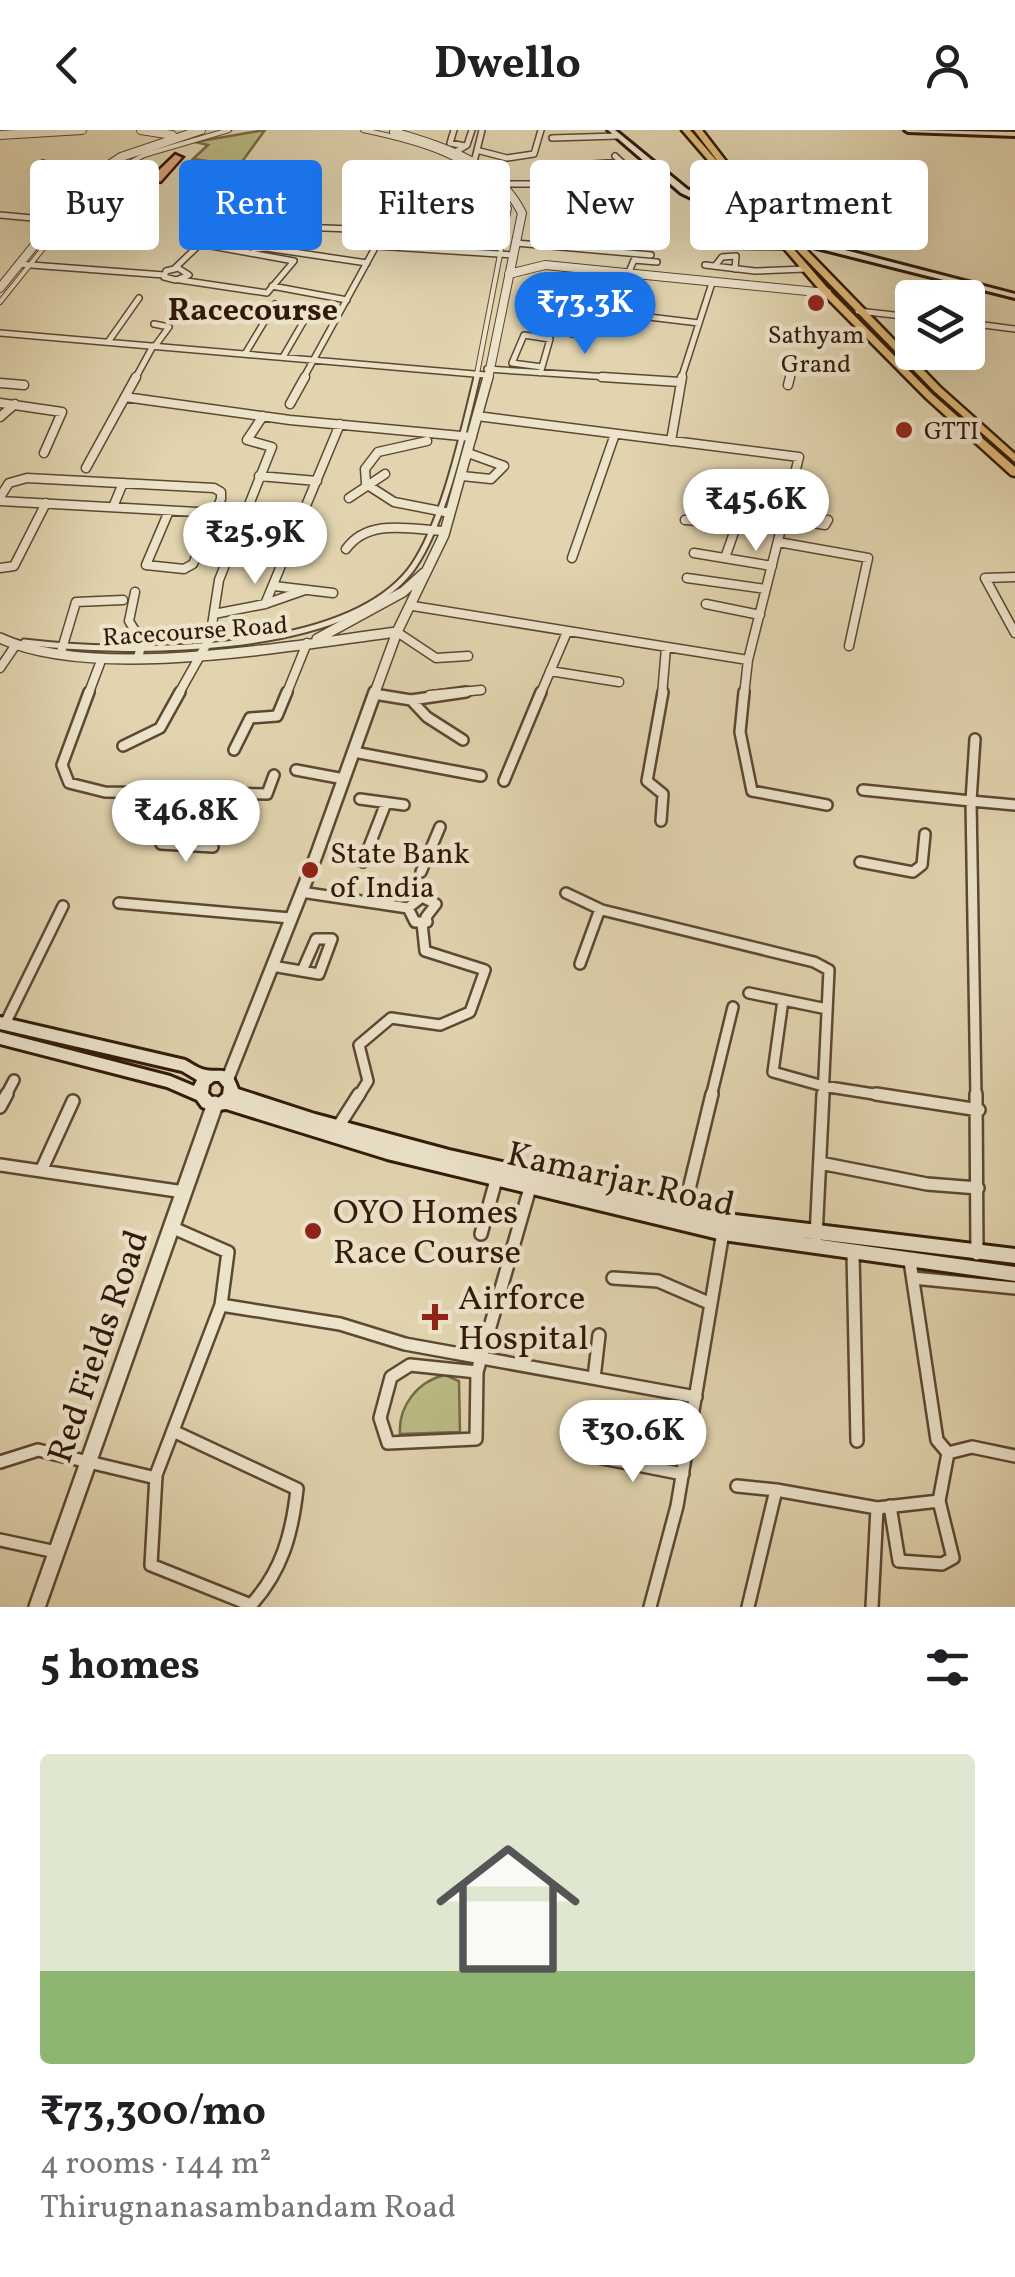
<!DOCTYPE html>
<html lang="en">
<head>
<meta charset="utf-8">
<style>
  :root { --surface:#fff; --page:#f2f2f2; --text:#202124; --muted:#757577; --accent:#1a73e8 }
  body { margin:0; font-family:Vollkorn,serif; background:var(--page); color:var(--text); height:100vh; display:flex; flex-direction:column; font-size:38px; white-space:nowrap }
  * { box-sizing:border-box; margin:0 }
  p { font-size:32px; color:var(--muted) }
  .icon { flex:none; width:55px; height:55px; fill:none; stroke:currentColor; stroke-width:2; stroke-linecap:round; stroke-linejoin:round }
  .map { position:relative; height:1477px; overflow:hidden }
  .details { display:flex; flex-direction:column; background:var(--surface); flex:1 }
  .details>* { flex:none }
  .guide { position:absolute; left:30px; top:30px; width:955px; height:90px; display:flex; gap:20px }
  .controls { position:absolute; left:895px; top:150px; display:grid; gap:20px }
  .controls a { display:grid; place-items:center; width:90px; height:90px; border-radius:10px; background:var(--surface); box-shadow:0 10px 40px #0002; font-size:50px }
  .price { position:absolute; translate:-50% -85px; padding:0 22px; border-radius:35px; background:#fff; color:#222; font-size:32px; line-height:65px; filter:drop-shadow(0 2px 5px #0008) }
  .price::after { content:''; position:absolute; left:50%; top:60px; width:30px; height:22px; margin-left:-15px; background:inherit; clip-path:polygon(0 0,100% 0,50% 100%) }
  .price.on { background:var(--accent); color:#fff }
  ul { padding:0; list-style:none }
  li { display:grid; align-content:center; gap:20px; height:530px; padding:0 40px }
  li span { display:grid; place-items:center; height:310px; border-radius:10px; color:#555 }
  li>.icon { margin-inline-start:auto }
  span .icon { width:180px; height:180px; fill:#fffc; stroke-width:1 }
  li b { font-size:42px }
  h2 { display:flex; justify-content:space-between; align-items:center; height:120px; padding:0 40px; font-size:42px }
  .pill { padding:0 35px; border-radius:10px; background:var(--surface); box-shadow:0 10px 40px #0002; font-size:35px; line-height:90px }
  .pill.on { background:var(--accent); color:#fff }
  header { display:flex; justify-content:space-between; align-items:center; height:130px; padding:0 40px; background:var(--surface); font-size:45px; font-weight:700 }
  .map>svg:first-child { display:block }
  .green { fill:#bbba85; stroke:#766a46; stroke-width:2.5 }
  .building { fill:#dfa680; stroke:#311a08; stroke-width:2.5 }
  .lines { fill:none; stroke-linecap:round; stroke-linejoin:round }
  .pedestrian-far1-casing { stroke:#5d4832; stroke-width:6 }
  .pedestrian-casing { stroke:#5d4832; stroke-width:9 }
  .minor-far3-casing { stroke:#5d4832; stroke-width:8 }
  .minor-far2-casing { stroke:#5d4832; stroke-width:11 }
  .minor-far1-casing { stroke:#5d4832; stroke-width:14 }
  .minor-casing { stroke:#5d4832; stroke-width:16 }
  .tertiary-far3-casing { stroke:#5d4832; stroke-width:10 }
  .tertiary-far2-casing { stroke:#5d4832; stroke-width:12 }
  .tertiary-far1-casing { stroke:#5d4832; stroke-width:16 }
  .tertiary-casing { stroke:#5d4832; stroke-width:20 }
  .secondary-casing { stroke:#311a08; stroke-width:6 }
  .primary-casing { stroke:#311a08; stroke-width:5 }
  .pedestrian-far1 { stroke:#ece3cb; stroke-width:4 }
  .pedestrian { stroke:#ece3cb; stroke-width:5 }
  .minor-far3 { stroke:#ece3cb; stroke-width:5 }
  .minor-far2 { stroke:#ece3cb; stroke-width:8 }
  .minor-far1 { stroke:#ece3cb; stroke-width:9 }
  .minor { stroke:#ece3cb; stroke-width:11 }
  .tertiary-far3 { stroke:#ece3cb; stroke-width:8 }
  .tertiary-far2 { stroke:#ece3cb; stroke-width:9 }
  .tertiary-far1 { stroke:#ece3cb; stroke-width:11 }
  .tertiary { stroke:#ece3cb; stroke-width:15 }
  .secondary { fill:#ece3cb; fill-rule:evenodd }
  .primary { fill:#e0ba78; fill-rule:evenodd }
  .poi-dot { fill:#8f2418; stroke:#ece3cb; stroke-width:4 }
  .labels { text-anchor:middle; stroke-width:9; stroke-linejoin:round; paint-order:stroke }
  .far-poi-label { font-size:25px; fill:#311a08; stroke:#ece3cb }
  .far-street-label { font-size:25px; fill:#311a08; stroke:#ece3cb }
  .poi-label { font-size:30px; fill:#311a08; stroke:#ece3cb; text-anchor:start }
  .far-district-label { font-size:32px; font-weight:bold; fill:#311a08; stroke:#ece3cb }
  .near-street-label { font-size:35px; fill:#311a08; stroke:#ece3cb }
  .near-poi-label { font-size:35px; fill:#311a08; stroke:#ece3cb; text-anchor:start }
</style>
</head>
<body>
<header><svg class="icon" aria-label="back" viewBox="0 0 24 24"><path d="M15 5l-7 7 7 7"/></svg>Dwello<svg class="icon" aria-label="person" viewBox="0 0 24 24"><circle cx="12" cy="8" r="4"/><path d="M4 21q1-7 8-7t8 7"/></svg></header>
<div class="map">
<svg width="1015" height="1477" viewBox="0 0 1015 1477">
  <rect width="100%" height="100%" fill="#e1d4af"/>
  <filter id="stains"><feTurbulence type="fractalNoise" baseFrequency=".002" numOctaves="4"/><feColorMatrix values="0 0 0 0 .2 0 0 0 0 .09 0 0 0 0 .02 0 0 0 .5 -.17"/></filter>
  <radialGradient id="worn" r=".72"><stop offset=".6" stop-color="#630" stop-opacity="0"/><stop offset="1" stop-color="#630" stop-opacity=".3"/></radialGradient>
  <path class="green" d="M265,0L233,44L200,40L207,31L193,29L208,15L195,12Z
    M445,1245L459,1251L460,1302L400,1304C398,1276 418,1251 445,1245Z"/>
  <path class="building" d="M175,23L184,27L161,53L146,51Z"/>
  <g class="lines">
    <defs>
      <path id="pedestrian-far1" d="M363,0C420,12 477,26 509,78L476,249
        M0,172L98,50L144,25L229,0"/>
      <path id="pedestrian" d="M24,512C124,524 341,528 410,441C443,398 464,300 477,247"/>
      <path id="minor-far3" d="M454,0L450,13L465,16
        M552,8L617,6
        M480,21L507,28L534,24L541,0
        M454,23L467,15L472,0
        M615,26L628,38L653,37
        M474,32L482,0
        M43,33L91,46
        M592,34L621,32
        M506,54H597
        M219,70L279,75L266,118L254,119
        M0,85L54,90
        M273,96L377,100L376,116
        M34,103L41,95H50
        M40,106L106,107
        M516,113L651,125
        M725,116L786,117
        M266,118L367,133
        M18,134L164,145
        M705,135L755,141L805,139
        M715,136L722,127L736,126L735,139
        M175,138L200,114L294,131L267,163L180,150
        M178,138L189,145L176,150L164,147L166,141Z
        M628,144L634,130L657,132
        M272,156L347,170
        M858,181L912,187
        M649,187L699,193
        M968,193L1015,199
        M154,194L169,197L155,216
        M0,203L486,245
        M572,204L583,172L615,163L620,143
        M524,205L550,209L542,237L512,233Z
        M108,212L139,168
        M245,224L275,174
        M283,227L312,177
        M487,239L639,249
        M540,243L542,237
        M135,249L153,216
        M303,249L376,116L513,125
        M681,249L712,153
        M789,249L793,235"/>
      <path id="minor-far2" d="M602,247L680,252
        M0,253L24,255
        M788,255L790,247
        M125,267L290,290L472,307
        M0,273L62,282L44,323
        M290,274L305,247
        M477,286L799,327L748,530L744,565
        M0,287L15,274
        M427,311L378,322L365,339L366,354L394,372L450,383
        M671,311L682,247
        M86,338L136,247
        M259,346L317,351
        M462,346L491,349L504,336L468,323
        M0,367L9,353L27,348L214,358L221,362V369L193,434L184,439L146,435L169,381
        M349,368L385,344
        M0,371L215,383
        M113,377L123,353
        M784,388L825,395L828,390
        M685,390L738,394L784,390
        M778,412L868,428L849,516
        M346,419C368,388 410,399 443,401
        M694,423L772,436
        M726,425L737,394
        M572,428L615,304
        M0,438L14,436L46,373
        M1015,447L985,448L1015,503
        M687,448L766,459
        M274,456L333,463
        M135,462L129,491L142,512L138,528
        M265,474L340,294
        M706,474L760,485
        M413,476L748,530
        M214,484L265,474L305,460
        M397,502L436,528L468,526
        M61,522L76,472L123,470
        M0,538L15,516
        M550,541L619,552
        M374,564L379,565
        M88,565L102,528
        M178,565L210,508L219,450L272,317L247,310L263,286
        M286,565L307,513
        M430,565L481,560
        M540,565L567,502
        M662,565L666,518"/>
      <path id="minor-far1" d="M89,562L62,635L69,653L105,662L267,664L274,645
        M744,562L740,602L752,661L827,675
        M374,564L411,570
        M975,609L971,671L1015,675
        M463,610L427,587L411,570L466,562
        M123,616L160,598L180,562
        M234,620L250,588L277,586L287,562
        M354,622L481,646
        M296,640L344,649
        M504,651L541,562
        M863,660L971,671L976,967
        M360,669L404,675
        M661,691L663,664L647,651L663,562
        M161,714L213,717
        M363,732L386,673
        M860,732L913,742L922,735L925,704
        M421,742L440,697
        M301,762L408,778
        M566,763L602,780L814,832L829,840L823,967
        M422,767L436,774L426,787L427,792H415L408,778Z
        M119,773L290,788
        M580,834L600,779
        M272,836L319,844L332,809H316L302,841
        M749,863L827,879
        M783,870L773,942L823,956L893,967
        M5,894L63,776
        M5,967L14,950
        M358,967L368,951L359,915L391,888L440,895L470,882L485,840L425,821L422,793
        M711,967L733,877"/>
      <path id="minor" d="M876,964L979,980
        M976,964L977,1124
        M0,977L7,964
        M338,997L359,964
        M820,1033L927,1054L978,1058
        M0,1035L184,1062
        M41,1041L73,971
        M684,1080L712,964
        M171,1097L228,1122L221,1175L156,1345L151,1435L251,1475C282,1441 292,1404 297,1359L173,1301
        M481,1104L496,1050
        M816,1107L823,964
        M853,1123L857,1311
        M613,1148L658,1151L709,1173
        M913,1148L1015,1158
        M221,1175L340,1194L405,1214L696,1267
        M410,1235L477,1242L476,1309L388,1313L380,1288L391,1247Z
        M477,1242L530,1058
        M594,1248L599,1205
        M948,1323L972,1317L1015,1326
        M592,1326L683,1344
        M0,1332L38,1320L156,1348
        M737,1356L776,1360
        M890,1376L899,1431L942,1434L953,1428L939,1371
        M0,1410L56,1422
        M650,1477L677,1376L723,1102
        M748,1477L776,1360L877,1378L939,1371L948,1323L937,1310L910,1131
        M872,1477L877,1378"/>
      <path id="tertiary-far3" d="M141,0L172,5
        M394,2C446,18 496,32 522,83L488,249
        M0,5L82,0
        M509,144L545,135L827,163
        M0,158L88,49L121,27L201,0"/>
      <path id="tertiary-far2" d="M0,508C94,552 294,515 397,502
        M317,509L403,462L424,443
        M374,565L397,502L444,405L488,247"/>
      <path id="tertiary-far1" d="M228,948L316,726L375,562"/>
      <path id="tertiary" d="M37,1477L215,974"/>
      <path id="secondary" d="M608,0H615L687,59L779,103L1015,164V168L773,107L681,63Z
        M905,0L1015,2V6L908,2Z
        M0,887L185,930C191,933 196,937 202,939C220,945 229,932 238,959L315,984L449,1020L735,1085L1015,1119V1133L800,1107L1015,1137V1151L723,1110L387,1029L226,979L212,981L202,977L197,970L167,957L0,914V902L170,946L194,956L197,950L182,941L0,899ZM214,951H219L224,957L223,964L217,969L213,968L208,963L209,955Z"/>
      <path id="primary" d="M682,0H690L723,38L694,0H702L732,39L726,41L830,161L932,264L1015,337V346L1011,345L926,268L824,165Z
        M793,112H799L940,257L1015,324V332L934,261L793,116Z"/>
    </defs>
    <use href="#pedestrian-far1" class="pedestrian-far1-casing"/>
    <use href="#pedestrian" class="pedestrian-casing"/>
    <use href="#minor-far3" class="minor-far3-casing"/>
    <use href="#minor-far2" class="minor-far2-casing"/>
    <use href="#minor-far1" class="minor-far1-casing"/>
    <use href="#minor" class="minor-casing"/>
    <use href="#tertiary-far3" class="tertiary-far3-casing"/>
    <use href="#tertiary-far2" class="tertiary-far2-casing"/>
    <use href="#tertiary-far1" class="tertiary-far1-casing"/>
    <use href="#tertiary" class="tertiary-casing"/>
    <use href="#secondary" class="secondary-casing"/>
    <use href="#primary" class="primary-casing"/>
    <use href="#pedestrian-far1" class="pedestrian-far1"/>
    <use href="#pedestrian" class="pedestrian"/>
    <use href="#minor-far3" class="minor-far3"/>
    <use href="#minor-far2" class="minor-far2"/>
    <use href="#minor-far1" class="minor-far1"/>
    <use href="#minor" class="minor"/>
    <use href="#tertiary-far3" class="tertiary-far3"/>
    <use href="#tertiary-far2" class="tertiary-far2"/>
    <use href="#tertiary-far1" class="tertiary-far1"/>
    <use href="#tertiary" class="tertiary"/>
    <use href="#secondary" class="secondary"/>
    <use href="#primary" class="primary"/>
  </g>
  <g class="poi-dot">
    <circle cx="816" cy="173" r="10"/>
    <circle cx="904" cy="300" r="10"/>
    <circle cx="310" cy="740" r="10"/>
    <circle cx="313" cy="1101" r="10"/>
    <path d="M430 1172h10v10h10v10h-10v10h-10v-10h-10v-10h10z"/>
  </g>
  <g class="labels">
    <g class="far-poi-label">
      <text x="816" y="213">Sathyam<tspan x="816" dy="29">Grand</tspan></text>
      <text x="924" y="309" text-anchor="start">GTTI</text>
    </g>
    <g class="far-street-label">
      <text transform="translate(195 500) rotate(-4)" y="9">Racecourse Road</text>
    </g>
    <g class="poi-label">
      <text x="330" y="733">State Bank<tspan x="330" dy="34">of India</tspan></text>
    </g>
    <g class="far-district-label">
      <text x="253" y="190">Racecourse</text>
    </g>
    <g class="near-street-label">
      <text transform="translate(621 1048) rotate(13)" y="12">Kamarjar Road</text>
      <text transform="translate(97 1216) rotate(-71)" y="12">Red Fields Road</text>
    </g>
    <g class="near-poi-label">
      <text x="333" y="1093">OYO Homes<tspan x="333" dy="40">Race Course</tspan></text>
      <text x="458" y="1179">Airforce<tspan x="458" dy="40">Hospital</tspan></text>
    </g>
  </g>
  <rect width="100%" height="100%" filter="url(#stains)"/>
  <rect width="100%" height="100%" fill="url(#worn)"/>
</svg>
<div class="controls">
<a><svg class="icon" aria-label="layers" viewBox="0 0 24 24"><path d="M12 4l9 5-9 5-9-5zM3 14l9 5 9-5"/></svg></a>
</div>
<b class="price on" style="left:585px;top:227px">₹73.3K</b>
<b class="price" style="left:756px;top:424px">₹45.6K</b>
<b class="price" style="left:255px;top:457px">₹25.9K</b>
<b class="price" style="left:186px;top:735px">₹46.8K</b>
<b class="price" style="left:633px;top:1355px">₹30.6K</b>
<div class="guide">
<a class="pill">Buy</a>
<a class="pill on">Rent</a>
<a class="pill">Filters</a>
<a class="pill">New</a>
<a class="pill">Apartment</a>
</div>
</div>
<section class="details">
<h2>5 homes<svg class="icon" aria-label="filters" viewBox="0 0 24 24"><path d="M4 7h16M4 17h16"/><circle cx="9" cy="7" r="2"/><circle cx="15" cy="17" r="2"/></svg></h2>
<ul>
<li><span style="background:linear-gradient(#dfe7d0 70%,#8fb573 0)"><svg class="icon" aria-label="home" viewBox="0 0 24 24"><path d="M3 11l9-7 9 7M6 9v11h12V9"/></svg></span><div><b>₹73,300/mo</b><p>4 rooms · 144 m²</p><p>Thirugnanasambandam Road</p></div></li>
</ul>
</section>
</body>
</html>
